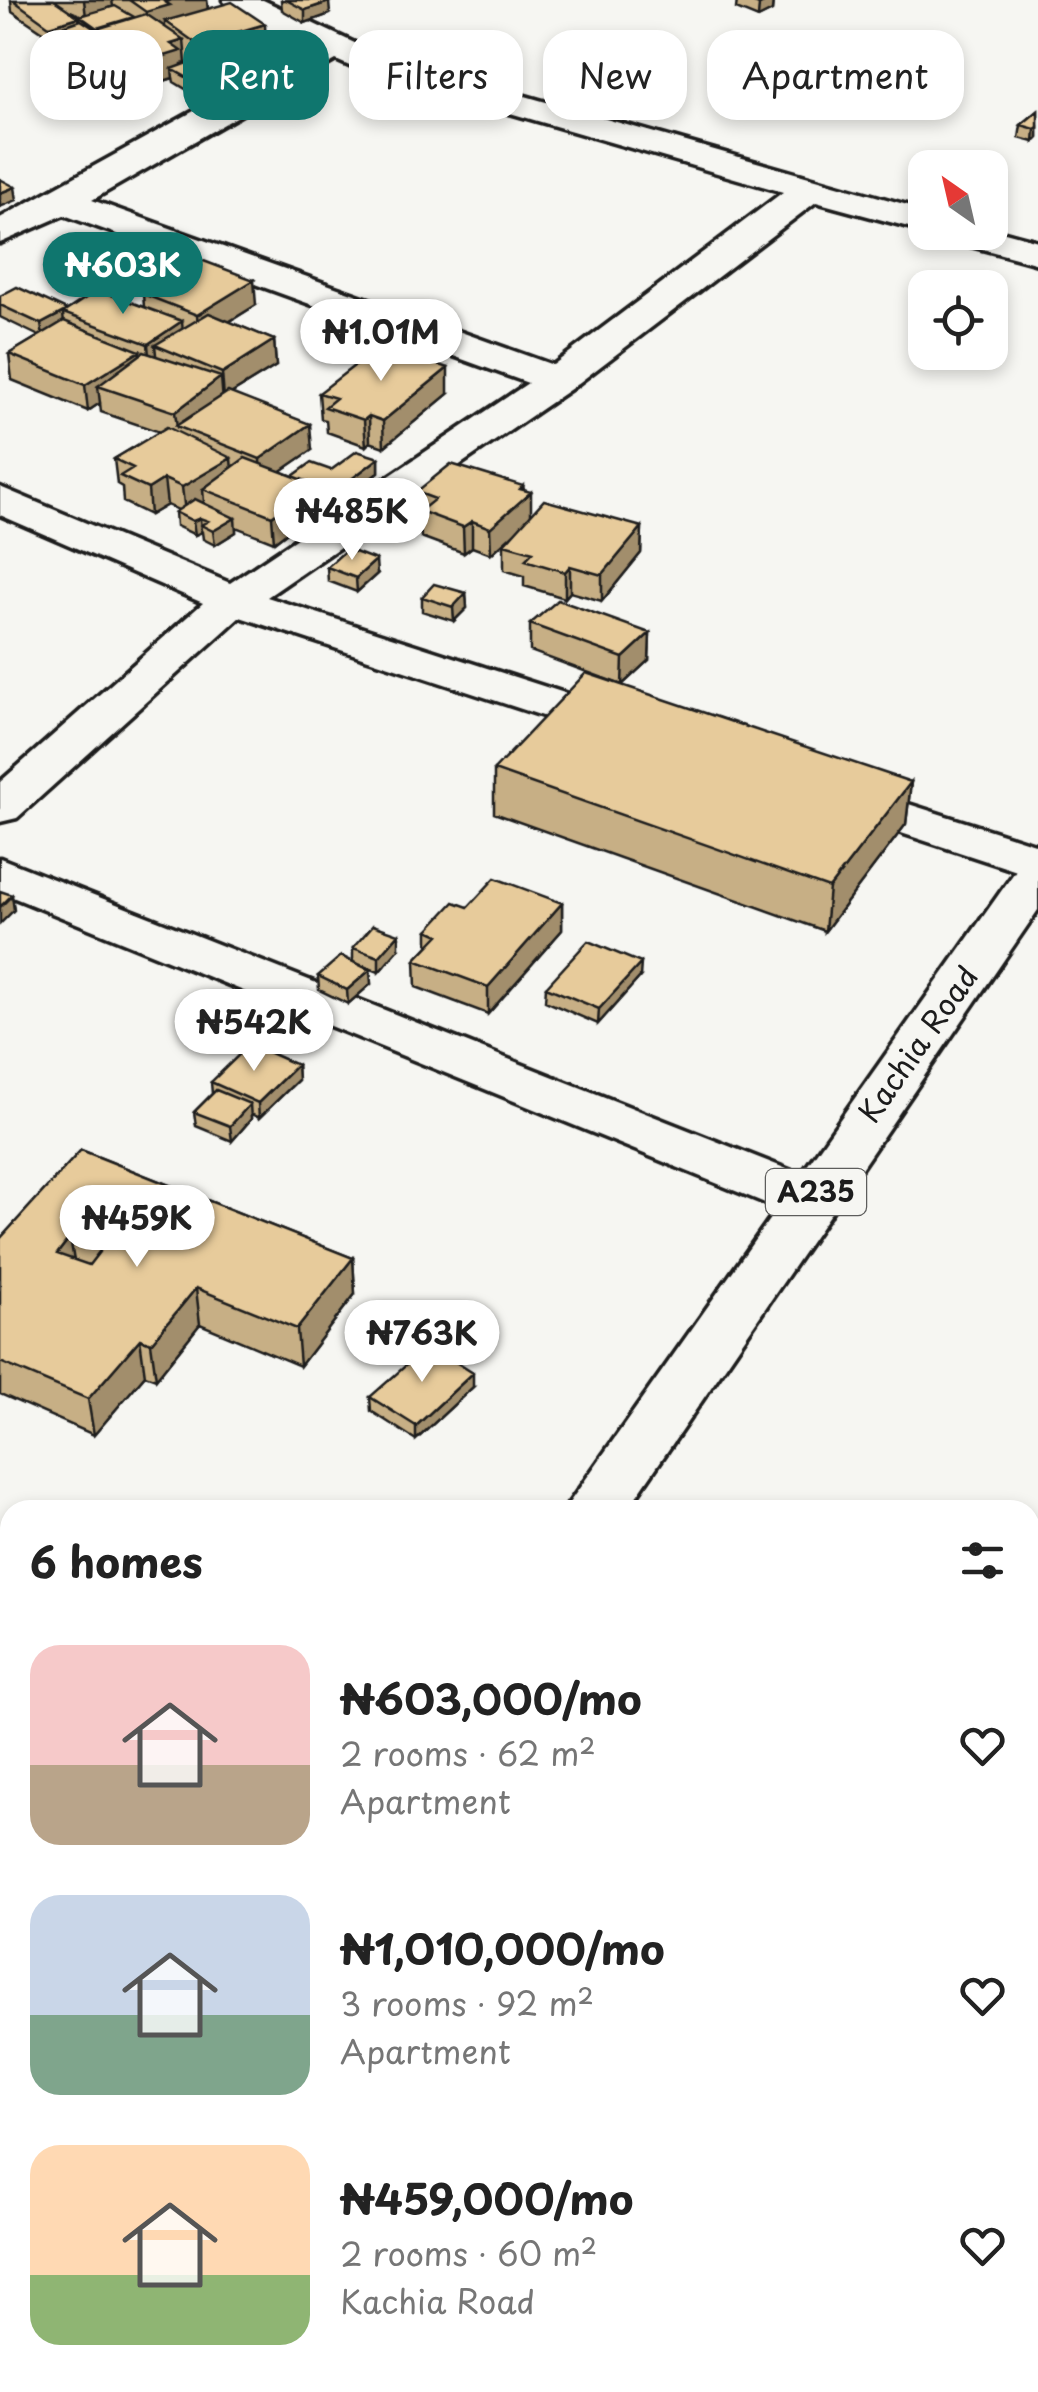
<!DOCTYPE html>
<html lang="en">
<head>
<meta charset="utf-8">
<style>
  :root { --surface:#fff; --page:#f6f6f6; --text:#222; --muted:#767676; --accent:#0f766e }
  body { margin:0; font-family:"Playpen Sans",sans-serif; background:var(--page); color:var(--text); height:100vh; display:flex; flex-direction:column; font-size:38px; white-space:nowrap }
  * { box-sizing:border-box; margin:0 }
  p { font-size:32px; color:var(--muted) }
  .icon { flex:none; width:55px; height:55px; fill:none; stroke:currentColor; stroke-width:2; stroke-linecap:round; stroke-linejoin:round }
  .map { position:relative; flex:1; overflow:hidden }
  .details { position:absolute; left:0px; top:1500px; width:1040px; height:892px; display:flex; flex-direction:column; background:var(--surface); border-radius:30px 30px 0 0; box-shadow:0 5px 15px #0003 }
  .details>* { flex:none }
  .top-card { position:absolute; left:30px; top:30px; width:980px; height:90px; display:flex; gap:20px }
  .needle { width:65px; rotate:326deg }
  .buttons { position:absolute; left:908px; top:150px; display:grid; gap:20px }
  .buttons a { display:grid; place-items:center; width:100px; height:100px; border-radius:20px; background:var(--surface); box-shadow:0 5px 15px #0003; font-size:50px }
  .price { position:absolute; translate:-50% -85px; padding:0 22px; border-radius:35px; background:#fff; color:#222; font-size:32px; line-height:65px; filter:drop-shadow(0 2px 5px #0008) }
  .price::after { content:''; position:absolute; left:50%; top:60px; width:30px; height:22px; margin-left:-15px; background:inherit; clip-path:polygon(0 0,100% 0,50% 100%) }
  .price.on { background:var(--accent); color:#fff }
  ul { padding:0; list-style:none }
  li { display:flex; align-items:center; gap:30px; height:250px; padding:0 30px }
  li span { display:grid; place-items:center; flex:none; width:280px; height:200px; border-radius:30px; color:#555 }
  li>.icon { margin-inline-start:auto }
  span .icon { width:120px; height:120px; fill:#fffc; stroke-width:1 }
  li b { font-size:42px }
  h2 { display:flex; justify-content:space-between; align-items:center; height:120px; padding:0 30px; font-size:42px }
  .pill { padding:0 35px; border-radius:30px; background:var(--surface); box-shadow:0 5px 15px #0003; font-size:35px; line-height:90px }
  .pill.on { background:var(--accent); color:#fff }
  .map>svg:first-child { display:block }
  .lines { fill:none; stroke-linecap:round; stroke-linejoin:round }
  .minor-casing { stroke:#1c1c1c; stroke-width:7 }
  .highway-casing { stroke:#1c1c1c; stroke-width:7 }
  .minor { fill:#f6f6f2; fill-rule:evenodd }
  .highway { fill:#f6f6f2; fill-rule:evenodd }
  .wall { fill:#c7af85; stroke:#1c1c1c; stroke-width:2.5; fill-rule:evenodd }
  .shaded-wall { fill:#a28e6c; stroke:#1c1c1c; stroke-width:2.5 }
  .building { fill:#e7cb9b; stroke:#1c1c1c; stroke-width:2.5; fill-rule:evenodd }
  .labels { text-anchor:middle; stroke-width:8; stroke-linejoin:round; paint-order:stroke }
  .shield { fill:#f6f6f2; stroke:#5d5d5c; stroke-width:2.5 }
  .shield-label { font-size:28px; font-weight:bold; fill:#1c1c1c }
  .street-label { font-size:30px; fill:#1c1c1c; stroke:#f6f6f2 }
</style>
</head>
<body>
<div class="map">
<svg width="1038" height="2392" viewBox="0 0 1038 2392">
  <rect width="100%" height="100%" fill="#f6f6f2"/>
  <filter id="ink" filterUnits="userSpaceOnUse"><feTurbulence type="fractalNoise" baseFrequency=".01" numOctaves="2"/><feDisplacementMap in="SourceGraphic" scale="20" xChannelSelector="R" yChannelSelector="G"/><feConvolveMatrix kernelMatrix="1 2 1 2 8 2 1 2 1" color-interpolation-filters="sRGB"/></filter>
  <g filter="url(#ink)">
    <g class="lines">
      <defs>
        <path id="minor" d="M223,0H263L378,54L925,210L927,232L816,202L572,388L267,597L642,718L649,728L642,738L626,742L610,738L240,617L17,818L0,822V782L203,603L0,515V487L230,583L528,383L64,215L0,243V218L308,48C282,37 239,24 223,0ZM336,60L354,68L783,192L553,365L92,200Z
          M990,228L1038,241V264L949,240L944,232H990Z
          M836,781L1038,845V878L819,806L812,796L819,786Z
          M0,858L830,1186L839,1200L830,1214L811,1220L792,1214L0,892Z"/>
        <path id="highway" d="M1038,858V910L627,1510H564L1021,863Z
          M10,2309V2382H31L20,2392H0V2313Z"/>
      </defs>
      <use href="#minor" class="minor-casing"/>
      <use href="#highway" class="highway-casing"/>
      <use href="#minor" class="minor"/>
      <use href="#highway" class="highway"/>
    </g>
    <path class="wall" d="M11,0H207L208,9L266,47L248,53V64L216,73V80L189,91L174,82L173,78L154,84L145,77L122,85L82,57L81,50L70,54L52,42V38L12,11ZM70,11L82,16H80V21Z
      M281,0H326L330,14L305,23L282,10Z
      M737,0H773L772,11L758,18L736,9Z
      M1038,111V138L1034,142L1019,138L1021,125Z
      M143,294L256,305L229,322L274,340L276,366L232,393L312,450L281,471L293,476L331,470L379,458V472L333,507L315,500L316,510L274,542L236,527V532L215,545L203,539L202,532L195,535L176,526L175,512L178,510L167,505L150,515L123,502L122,487L117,484L114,459L160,432L101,412L100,403L88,411L12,380L9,354L39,336L0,317V296L67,310L144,307Z
      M319,393L448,394L384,447L370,442L366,446L327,432L326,420L321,419Z
      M523,486L531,515L642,527L641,553L602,601L570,592L565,598L524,586V576L504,570V544L516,531L491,554L472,547L464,553L421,537L420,519L417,518L416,492Z
      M327,567L377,574L357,592L328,581Z
      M466,593L467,608L454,621L422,611V597Z
      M530,624L650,633L649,660L622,685L530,651Z
      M494,770L911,782L906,824L825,931L494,813Z
      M562,903V930L488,1014L416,987L415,960L428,946V930L468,907Z
      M353,948L399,949L379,972L358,964L370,970L371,984L348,1004L319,990L318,976L353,962Z
      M640,977L598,1024L545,1001L546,987Z
      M297,1065L298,1080L259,1118L251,1114V1119L232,1141L196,1126L194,1112L212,1094L211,1082Z
      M81,1150L353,1258L355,1294L300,1366L200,1324L156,1379L145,1375L94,1435L0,1394V1239Z
      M473,1387L416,1440L371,1411L370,1397Z
      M0,1776L10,1780V1948L6,1954L0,1951Z
      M1038,1901V2001L1030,1998V1920Z"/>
    <path class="shaded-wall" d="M84,0H112L113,6L86,17Z
      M171,0H207L208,13L165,21V30L149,35L146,12Z
      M770,0H773L772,11L758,18L759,5Z
      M329,2L330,14L305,23V10Z
      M79,17L80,30H51V38L49,26Z
      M265,24L266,47L248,53V64L216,73V80L189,91L188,78L211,69V62L202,55L203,66L199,67L197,44Z
      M80,37L81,50L70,54L68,41Z
      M184,40L186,63L182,64L183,75L172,69L173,78L154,84L152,60L171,44Z
      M143,54L145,77L122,85L119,61Z
      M1038,127V138L1034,142L1035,129Z
      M15,187L17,200L0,207V193Z
      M254,280L256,305L199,340L197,315Z
      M63,313L64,326L43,338L41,324Z
      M182,321L184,346L155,345L157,364L150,369L148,344Z
      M274,340L276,366L224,398L222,373Z
      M140,351L142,376L98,386L100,403L88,411L85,385Z
      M448,368V394L384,447L383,421Z
      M221,377L223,402L177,427L175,412Z
      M369,416L370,442L366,446L364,420Z
      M310,424L312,450L261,485L260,459Z
      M231,458L233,484L203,489L204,502L185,513L182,487Z
      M379,458V472L333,507V493Z
      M164,479L167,505L150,515L148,489Z
      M314,484L316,510L274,542L272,516Z
      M523,486V499L531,492V518L491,554L490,528Z
      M200,518L201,532L195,535L193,521Z
      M235,518L236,532L215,545L213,531Z
      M472,521V547L464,553L463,527Z
      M642,527L641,553L602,601V575Z
      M376,560L377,574L357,592L356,578Z
      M570,566V592L565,598V572Z
      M466,593L467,608L454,621L453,607Z
      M650,633L649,660L622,685L623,658Z
      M911,782L906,824L825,931L829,888Z
      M12,895L14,910L0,924V907Z
      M562,903V930L488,1014V987Z
      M399,934V949L379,972V957Z
      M641,963L640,977L598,1024L599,1009Z
      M370,970L371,984L348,1004L347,990Z
      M297,1065L298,1080L259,1118L258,1103Z
      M250,1104L251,1119L232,1141L230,1126Z
      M70,1237L76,1273L57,1254Z
      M353,1258L355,1294L300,1366L297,1329Z
      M196,1288L200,1324L156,1379L151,1343Z
      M140,1339L145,1375L94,1435L88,1399Z
      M473,1373V1387L416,1440V1426Z
      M10,1903V1948L6,1954L0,1931V1917Z"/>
    <path class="building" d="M13,0H54L79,17L49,26Z
      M129,0H171L165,2L170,5L146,12Z
      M286,0H326L329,2L305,10Z
      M746,0H770L759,5Z
      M232,2L265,24L197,44L165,21Z
      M115,6L134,17L97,28L80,16Z
      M146,14L184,40L171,44L181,51L152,60L143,54L119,61L80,34Z
      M81,20L95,29L80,34V37L68,41L51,30Z
      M239,45L248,52L211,62L202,55Z
      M199,59L215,67L188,78L172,69Z
      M1038,111V127L1035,129L1021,125Z
      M0,179L15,187L0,193Z
      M201,260L254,280L197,315L143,294Z
      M17,287L67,310L41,324L0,305V296Z
      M98,290L182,321L148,344L63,313Z
      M209,313L274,340L222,373L155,345Z
      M64,321L140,351L85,385L9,354Z
      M380,346L448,368L383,421L369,416L364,420L325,407L336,398L319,393Z
      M144,352L221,377L175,412L98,386Z
      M228,392L310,424L260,459L176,426Z
      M167,427L231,458L182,487L164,479L148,489L120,476L133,468L114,459Z
      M357,451L379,458L333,493L314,487V484L293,476L311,463L331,470Z
      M245,458L314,484L272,516L203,489Z
      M451,464L523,486L520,489L531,492L490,528L472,521L463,527L420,511L435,499L416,492Z
      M195,499L235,518L213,531L201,525L208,521L200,518L193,521L175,512Z
      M544,500L642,527L602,575L570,566L565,572L525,560L533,552L504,544Z
      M347,549L376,560L356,578L327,567Z
      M434,584L466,593L453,607L422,597Z
      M558,600L650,633L623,658L530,624Z
      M586,673L911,782L829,888L494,770Z
      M495,878L562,903L488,987L415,960L439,935L428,930L454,902L468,907Z
      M0,891L12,895L0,907Z
      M373,925L399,934L379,957L353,948Z
      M588,941L641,963L599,1009L546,987Z
      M341,956L370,970L347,990L318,976Z
      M250,1044L297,1065L258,1103L211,1082Z
      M216,1090L250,1104L230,1126L194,1112Z
      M81,1150L353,1258L297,1329L196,1288L151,1343L140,1339L88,1399L0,1362V1239ZM70,1237L102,1248L89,1265L57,1254Z
      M429,1345L473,1373L416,1426L370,1397Z
      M0,1776L10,1780V1903L0,1917Z
      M1038,1901V1974L1030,1970V1920Z"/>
  </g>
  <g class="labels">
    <rect class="shield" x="766" y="1169" width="100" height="46" rx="8"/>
    <g class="shield-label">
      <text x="816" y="1202">A235</text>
    </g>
    <g class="street-label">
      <text transform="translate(919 1045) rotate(-55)" y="10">Kachia Road</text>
    </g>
  </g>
</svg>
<div class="buttons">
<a><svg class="needle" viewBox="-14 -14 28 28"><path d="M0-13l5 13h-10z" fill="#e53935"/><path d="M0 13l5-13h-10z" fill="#767676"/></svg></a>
<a><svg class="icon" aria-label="locate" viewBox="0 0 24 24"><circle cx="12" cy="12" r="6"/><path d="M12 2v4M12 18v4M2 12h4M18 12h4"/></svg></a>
</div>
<b class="price on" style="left:123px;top:317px">₦603K</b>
<b class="price" style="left:381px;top:384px">₦1.01M</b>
<b class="price" style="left:352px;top:563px">₦485K</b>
<b class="price" style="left:254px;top:1074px">₦542K</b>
<b class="price" style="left:137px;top:1270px">₦459K</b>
<b class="price" style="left:422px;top:1385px">₦763K</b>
<div class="top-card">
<a class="pill">Buy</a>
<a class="pill on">Rent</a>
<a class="pill">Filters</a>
<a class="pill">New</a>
<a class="pill">Apartment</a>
</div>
<section class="details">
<h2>6 homes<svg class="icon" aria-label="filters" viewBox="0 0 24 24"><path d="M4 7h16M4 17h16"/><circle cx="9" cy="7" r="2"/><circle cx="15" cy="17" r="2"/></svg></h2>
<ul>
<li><span style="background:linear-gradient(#f6c9c9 60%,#b9a48a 0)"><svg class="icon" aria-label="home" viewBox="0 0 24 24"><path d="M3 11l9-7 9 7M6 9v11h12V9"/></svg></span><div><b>₦603,000/mo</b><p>2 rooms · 62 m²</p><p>Apartment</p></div><svg class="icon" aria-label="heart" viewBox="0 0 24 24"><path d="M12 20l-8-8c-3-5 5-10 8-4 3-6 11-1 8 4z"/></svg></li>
<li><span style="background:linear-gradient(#c9d6e8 60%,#7fa58c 0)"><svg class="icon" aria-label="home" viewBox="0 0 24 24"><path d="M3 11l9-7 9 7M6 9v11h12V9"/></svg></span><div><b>₦1,010,000/mo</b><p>3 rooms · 92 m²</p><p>Apartment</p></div><svg class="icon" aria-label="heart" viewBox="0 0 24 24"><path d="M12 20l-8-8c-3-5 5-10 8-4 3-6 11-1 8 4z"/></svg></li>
<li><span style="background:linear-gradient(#ffd9b3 65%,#8fb573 0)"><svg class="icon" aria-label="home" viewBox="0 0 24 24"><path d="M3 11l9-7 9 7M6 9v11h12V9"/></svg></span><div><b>₦459,000/mo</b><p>2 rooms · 60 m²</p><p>Kachia Road</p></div><svg class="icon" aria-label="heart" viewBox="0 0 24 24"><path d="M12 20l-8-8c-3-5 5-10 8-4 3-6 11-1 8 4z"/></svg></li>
</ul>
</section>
</div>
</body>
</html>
